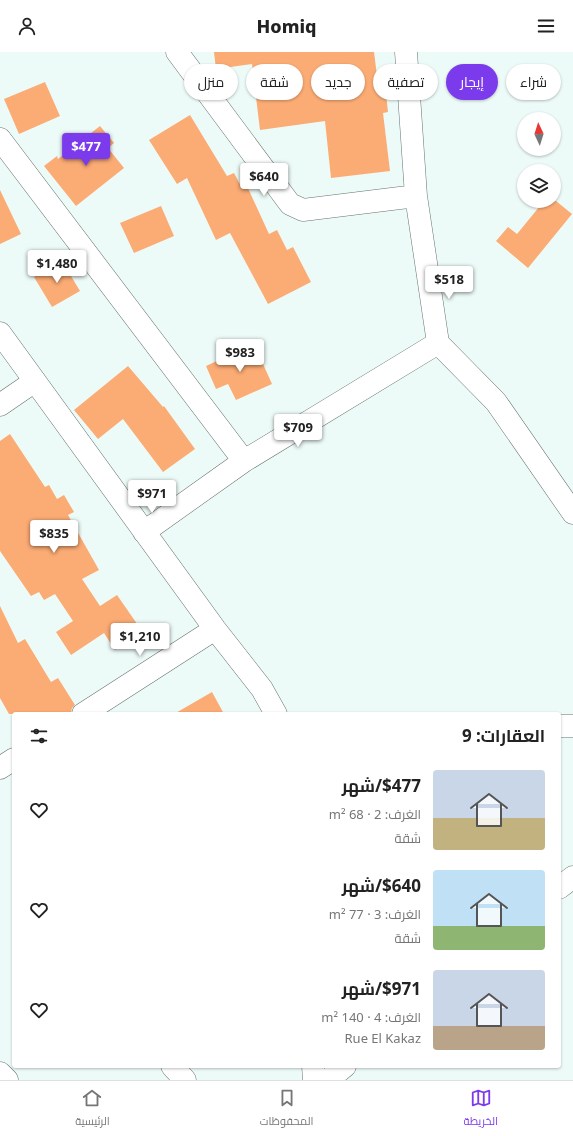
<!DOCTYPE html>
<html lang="ar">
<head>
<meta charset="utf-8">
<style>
  :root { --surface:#fff; --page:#f6f6f6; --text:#222; --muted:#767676; --line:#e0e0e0; --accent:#7c3aed }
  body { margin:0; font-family:"Noto Sans",Cairo,sans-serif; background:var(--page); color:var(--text); direction:rtl; height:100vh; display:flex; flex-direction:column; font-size:15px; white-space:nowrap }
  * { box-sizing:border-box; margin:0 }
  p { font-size:13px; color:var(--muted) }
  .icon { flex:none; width:22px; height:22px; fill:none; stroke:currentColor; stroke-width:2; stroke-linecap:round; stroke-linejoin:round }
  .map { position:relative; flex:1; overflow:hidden; direction:ltr }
  .side { position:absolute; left:12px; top:660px; width:549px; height:356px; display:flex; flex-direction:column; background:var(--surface); border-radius:4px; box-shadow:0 1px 3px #0004; direction:rtl }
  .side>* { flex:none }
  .banner { position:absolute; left:12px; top:12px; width:549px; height:36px; direction:rtl; display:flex; gap:8px }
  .needle { width:26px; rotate:356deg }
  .tools { position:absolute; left:517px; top:60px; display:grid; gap:8px }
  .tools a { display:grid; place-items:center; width:44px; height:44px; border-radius:50%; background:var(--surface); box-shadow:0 1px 3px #0004; font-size:20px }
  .price { position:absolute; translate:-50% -34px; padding:0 9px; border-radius:4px; background:#fff; color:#222; font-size:13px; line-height:26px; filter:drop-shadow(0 1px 2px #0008) }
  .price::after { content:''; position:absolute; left:50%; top:24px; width:12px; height:9px; margin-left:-6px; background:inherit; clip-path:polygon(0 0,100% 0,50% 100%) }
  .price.active { background:var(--accent); color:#fff }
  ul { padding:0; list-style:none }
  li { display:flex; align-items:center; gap:12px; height:100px; padding:0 16px }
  li span { display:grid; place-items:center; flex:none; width:112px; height:80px; border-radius:4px; color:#555 }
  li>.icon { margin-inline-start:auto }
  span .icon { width:48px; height:48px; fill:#fffc; stroke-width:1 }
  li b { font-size:17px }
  h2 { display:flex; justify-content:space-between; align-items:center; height:48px; padding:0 16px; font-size:17px }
  .chip { padding:0 14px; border-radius:18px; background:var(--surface); box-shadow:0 1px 3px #0004; font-size:14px; line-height:36px }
  .chip.active { background:var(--accent); color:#fff }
  header { display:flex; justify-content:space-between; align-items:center; height:52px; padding:0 16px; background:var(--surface); font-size:18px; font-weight:800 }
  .tab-bar { display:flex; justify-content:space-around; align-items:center; height:56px; border-top:1px solid var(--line); background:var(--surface); font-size:11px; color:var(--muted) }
  .tab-bar a { display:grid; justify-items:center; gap:2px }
  .tab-bar .active { color:var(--accent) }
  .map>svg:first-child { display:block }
  .building { fill:#fbab74 }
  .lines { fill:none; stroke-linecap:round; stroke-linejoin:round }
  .minor-casing { stroke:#667370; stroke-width:23 }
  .minor { stroke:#fff; stroke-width:22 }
</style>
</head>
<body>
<header><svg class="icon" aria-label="menu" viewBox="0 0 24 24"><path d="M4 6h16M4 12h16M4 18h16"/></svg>Homiq<svg class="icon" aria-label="person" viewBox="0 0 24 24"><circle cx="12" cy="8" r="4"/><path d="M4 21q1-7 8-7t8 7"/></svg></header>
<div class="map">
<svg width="573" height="1028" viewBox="0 0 573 1028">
  <rect width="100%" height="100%" fill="#edfbf8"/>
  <path class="building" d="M214,0H374L377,24L384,23L388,60L383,61L390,119L331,126L325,69L260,78L252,12L216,17Z
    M45,30L60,64L19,82L4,47Z
    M190,63L227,124L234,121L242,136L247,134L269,182L277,178L287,198L293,195L311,230L268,252L230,181L216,188L187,126L177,132L149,88Z
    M100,74L114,91L108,96L124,116L76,154L44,114L57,104L58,107Z
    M0,138L21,182L0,192Z
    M544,149H556L572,162L528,216L496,189L508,175L517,182Z
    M161,154L174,184L134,201L120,171Z
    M62,209L80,239L52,255L34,225Z
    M254,292L272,332L236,348L228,332L216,337L206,314Z
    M128,314L163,355L164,354L195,397L163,420L123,367L98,387L74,358Z
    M10,382L45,435L49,433L57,447L64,443L74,460L68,463L99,518L82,527L100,554L117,543L142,579L115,598L104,581L71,603L56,580L73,569L55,542L44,548L39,540L31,544L0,499V389Z
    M0,554L18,591L25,587L51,630L58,626L75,653L72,656L71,660L67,662H9L0,646Z
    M212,640L224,662H174Z"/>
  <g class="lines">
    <defs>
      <path id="minor" d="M177,0L290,152L303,158L416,144
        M406,0L416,144L438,291L496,350L573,461
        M0,87L244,409
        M0,281L215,577L262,637L276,662
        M0,353L35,329
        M144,480L244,409L438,291
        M83,662L215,577
        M559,674H573
        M0,716L14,707
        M559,836L573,825
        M172,1014L185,1028
        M313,1014L314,1028
        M0,1021L7,1028
        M328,1028L345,1014"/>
    </defs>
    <use href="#minor" class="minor-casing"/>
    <use href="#minor" class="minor"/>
  </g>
</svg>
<div class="tools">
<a><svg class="needle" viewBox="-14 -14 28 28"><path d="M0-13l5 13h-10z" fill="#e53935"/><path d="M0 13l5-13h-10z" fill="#767676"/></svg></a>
<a><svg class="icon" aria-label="layers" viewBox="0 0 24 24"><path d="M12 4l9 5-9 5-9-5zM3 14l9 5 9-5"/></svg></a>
</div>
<b class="price active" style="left:86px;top:115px">$477</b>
<b class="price" style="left:264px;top:145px">$640</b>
<b class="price" style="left:57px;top:232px">$1,480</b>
<b class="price" style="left:449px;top:248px">$518</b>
<b class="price" style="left:240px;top:321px">$983</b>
<b class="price" style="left:298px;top:396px">$709</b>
<b class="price" style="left:152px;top:462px">$971</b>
<b class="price" style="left:54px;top:502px">$835</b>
<b class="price" style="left:140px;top:605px">$1,210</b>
<div class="banner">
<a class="chip">شراء</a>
<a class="chip active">إيجار</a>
<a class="chip">تصفية</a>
<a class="chip">جديد</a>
<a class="chip">شقة</a>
<a class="chip">منزل</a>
</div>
<section class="side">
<h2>العقارات: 9<svg class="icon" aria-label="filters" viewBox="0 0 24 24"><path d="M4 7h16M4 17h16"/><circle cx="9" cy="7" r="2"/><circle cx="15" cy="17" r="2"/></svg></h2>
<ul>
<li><span style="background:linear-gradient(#c9d6e8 60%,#c2b280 0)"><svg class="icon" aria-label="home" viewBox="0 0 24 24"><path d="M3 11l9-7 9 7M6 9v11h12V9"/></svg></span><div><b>$477/شهر</b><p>الغرف: 2 · 68 m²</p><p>شقة</p></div><svg class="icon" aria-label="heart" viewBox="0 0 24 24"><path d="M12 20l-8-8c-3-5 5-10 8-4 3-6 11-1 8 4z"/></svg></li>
<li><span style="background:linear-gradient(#bfe0f5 70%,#8fb573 0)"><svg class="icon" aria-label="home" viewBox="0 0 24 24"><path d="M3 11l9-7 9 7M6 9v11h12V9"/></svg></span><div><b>$640/شهر</b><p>الغرف: 3 · 77 m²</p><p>شقة</p></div><svg class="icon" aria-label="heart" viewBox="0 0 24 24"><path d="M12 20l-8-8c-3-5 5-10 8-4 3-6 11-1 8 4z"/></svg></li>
<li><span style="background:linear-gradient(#c9d6e8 70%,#b9a48a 0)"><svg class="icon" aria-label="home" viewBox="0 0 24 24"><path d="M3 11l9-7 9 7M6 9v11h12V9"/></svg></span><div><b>$971/شهر</b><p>الغرف: 4 · 140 m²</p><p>Rue El Kakaz</p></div><svg class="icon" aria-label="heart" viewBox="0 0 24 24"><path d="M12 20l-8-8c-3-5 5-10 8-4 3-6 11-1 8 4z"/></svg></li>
</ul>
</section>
</div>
<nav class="tab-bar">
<a class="active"><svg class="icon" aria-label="map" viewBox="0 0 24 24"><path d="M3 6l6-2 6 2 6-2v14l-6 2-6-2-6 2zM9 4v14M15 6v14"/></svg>الخريطة</a>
<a><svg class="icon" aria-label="saved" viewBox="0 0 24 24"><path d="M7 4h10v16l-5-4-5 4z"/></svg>المحفوظات</a>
<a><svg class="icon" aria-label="home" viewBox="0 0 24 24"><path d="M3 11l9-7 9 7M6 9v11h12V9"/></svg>الرئيسية</a>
</nav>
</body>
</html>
